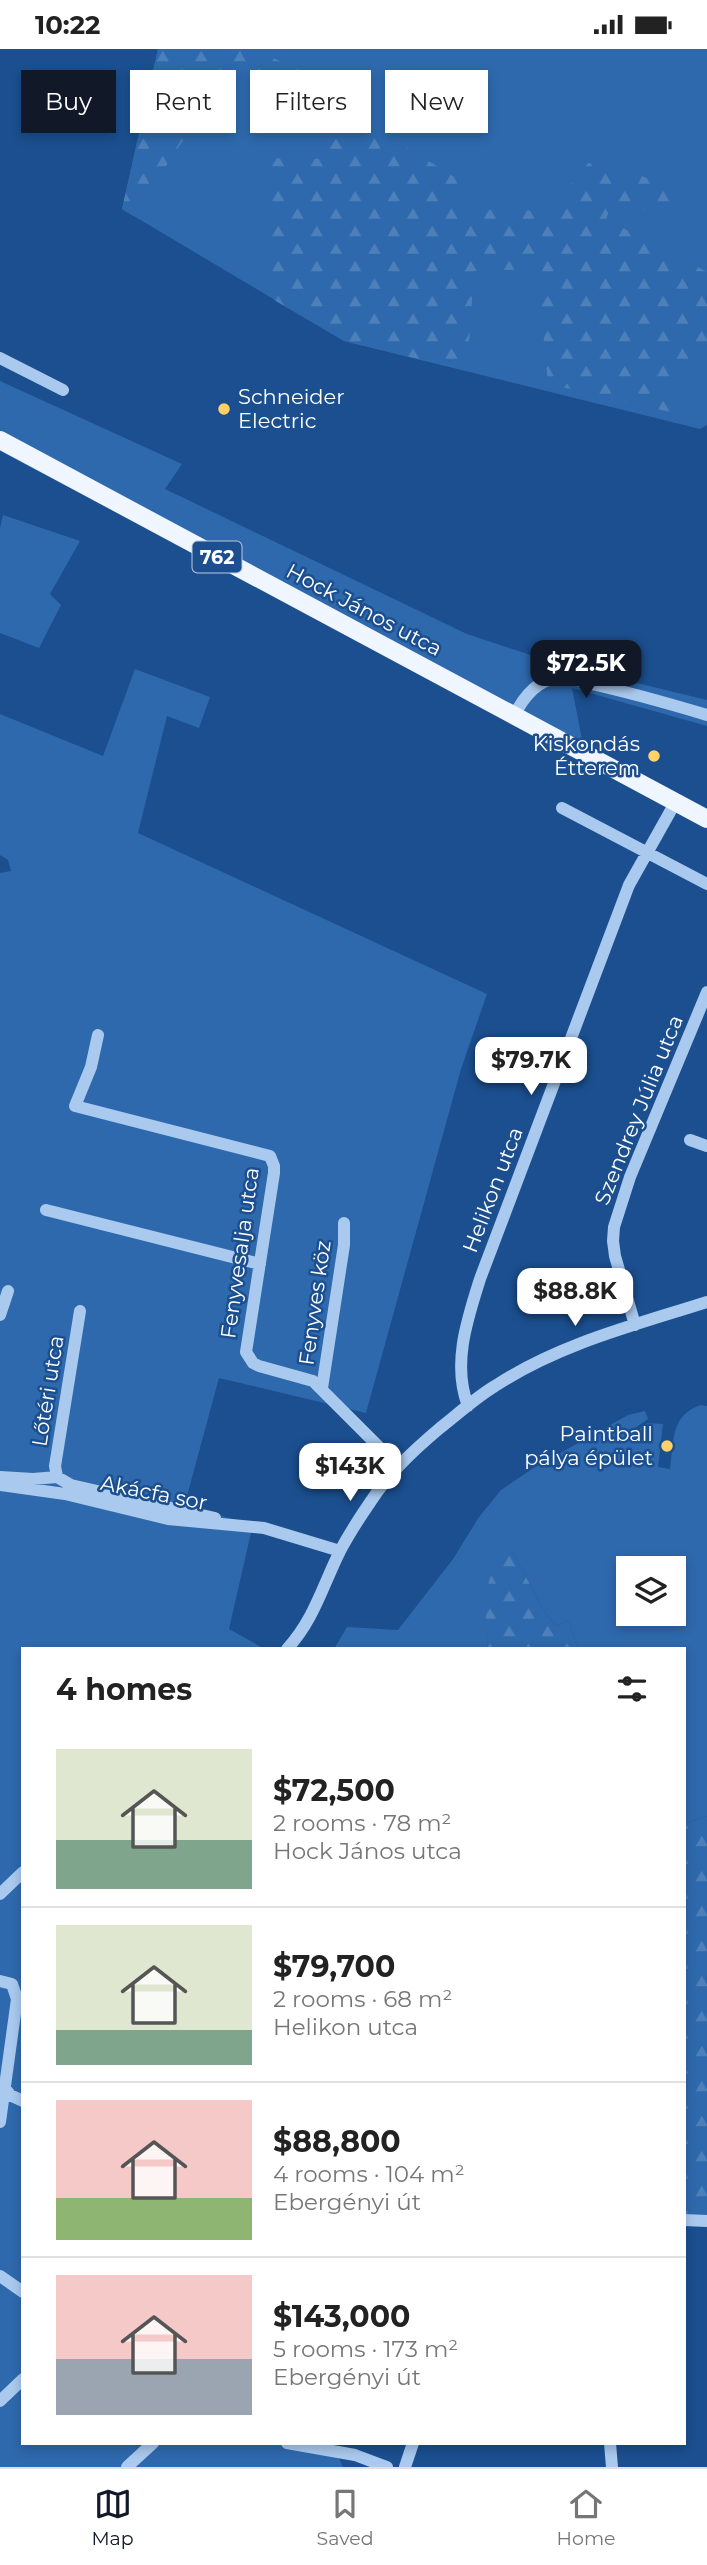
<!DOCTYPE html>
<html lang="en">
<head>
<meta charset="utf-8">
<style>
  :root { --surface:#fff; --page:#f6f6f6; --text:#222; --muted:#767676; --line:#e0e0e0; --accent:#111827 }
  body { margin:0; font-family:Montserrat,sans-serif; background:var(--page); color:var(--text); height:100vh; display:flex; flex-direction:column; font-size:26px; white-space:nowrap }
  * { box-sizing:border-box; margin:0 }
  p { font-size:23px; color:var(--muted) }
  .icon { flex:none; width:38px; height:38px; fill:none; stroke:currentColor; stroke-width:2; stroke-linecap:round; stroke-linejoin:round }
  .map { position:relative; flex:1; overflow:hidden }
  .panel { position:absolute; left:21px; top:1598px; width:665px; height:798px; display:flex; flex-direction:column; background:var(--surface); border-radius:0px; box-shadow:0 4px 10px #0003 }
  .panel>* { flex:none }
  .top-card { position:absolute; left:21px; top:21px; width:665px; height:63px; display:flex; gap:14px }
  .tools { position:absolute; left:616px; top:1507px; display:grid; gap:14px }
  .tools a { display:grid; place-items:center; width:70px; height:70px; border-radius:0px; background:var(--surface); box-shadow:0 4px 10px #0003; font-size:35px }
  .price { position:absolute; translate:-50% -60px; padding:0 16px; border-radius:14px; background:#fff; color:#222; font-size:23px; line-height:46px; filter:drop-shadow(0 2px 4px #0008) }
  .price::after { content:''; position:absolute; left:50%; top:42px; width:21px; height:16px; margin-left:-10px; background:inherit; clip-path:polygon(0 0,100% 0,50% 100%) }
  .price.on { background:var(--accent); color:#fff }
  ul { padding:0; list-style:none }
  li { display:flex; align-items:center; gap:21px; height:175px; padding:0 35px }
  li+li { border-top:2px solid var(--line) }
  li span { display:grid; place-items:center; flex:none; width:196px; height:140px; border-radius:0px; color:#555 }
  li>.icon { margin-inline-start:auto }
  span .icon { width:84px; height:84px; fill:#fffc; stroke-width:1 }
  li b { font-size:30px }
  h2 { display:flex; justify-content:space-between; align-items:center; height:84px; padding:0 35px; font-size:30px }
  .pill { padding:0 24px; border-radius:0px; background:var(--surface); box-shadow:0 4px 10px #0003; font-size:24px; line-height:63px }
  .pill.on { background:var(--accent); color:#fff }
  .status { display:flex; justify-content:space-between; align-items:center; height:49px; padding:0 35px; background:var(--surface); direction:ltr }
  .status svg { height:19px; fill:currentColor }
  .menu { display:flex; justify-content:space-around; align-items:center; height:98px; border-top:2px solid var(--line); background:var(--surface); font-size:19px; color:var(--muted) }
  .menu a { display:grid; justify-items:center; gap:4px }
  .menu .on { color:var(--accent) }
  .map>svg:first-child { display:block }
  .green { fill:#2e69ad; fill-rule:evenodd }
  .forest { fill:url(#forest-firs) }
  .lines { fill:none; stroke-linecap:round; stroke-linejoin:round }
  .minor { stroke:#a9c9ee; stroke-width:12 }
  .major { stroke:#f0f6ff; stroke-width:18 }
  .poi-dot { fill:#ffd166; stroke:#1b4f8f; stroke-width:2.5 }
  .labels { text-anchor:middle; stroke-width:5; stroke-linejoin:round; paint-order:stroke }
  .shield { fill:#1b4f8f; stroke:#bbcadd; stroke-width:2 }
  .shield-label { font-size:19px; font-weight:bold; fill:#fff }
  .poi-label { font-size:21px; fill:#fff; stroke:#1b4f8f; text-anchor:end }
  .street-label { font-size:21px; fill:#fff; stroke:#1b4f8f }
</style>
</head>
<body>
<div class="status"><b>10:22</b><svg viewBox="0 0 49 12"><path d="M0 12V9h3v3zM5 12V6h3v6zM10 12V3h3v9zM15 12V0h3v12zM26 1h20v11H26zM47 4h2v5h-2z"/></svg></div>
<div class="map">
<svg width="707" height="2418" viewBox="0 0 707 2418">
  <defs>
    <pattern id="forest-firs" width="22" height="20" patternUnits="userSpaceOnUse" patternTransform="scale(1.75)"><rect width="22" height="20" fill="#2e69ad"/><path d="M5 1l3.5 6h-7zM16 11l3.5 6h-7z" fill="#4d80b9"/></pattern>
  </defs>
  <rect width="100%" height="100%" fill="#1b4f8f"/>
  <path class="green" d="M158,0H707V376L700,380L344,292L122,160Z
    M0,332L182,415L165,440L467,585L558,615L707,651V677L572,639L586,711L0,402Z
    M3,466L80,492L50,545L61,556L39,599L0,584V479Z
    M135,620L210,648L199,679L167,667L138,784L487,945L461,1020L366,1364L219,1329L184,1458L253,1475L229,1580L263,1599L23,1600V2394H315L338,2407L343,2418H0V824L11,822L8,811L0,806V665L103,707Z
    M701,1356L707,1357V1767L684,1775V1600L577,1599L569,1571L556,1577L546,1565L512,1502C482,1528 487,1563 488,1599L334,1600L347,1578L398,1581L453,1510L479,1468L501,1441L532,1420L628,1366L645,1362L648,1370L632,1381L634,1384L648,1374L663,1375L658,1418L670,1420C674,1393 670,1366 701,1356ZM628,1519H674V1564H628Z"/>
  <path class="forest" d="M158,0H240L273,9L356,45L351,64L464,134V160L550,162L588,114L625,118L671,142L668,165L612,154L606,170L707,223V295L686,318L670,363L548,335L537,220L474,222L467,322L344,292L274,251L267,109L333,110L265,29L228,22L206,28L207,55L133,167L122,160Z
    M512,1502L546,1565L556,1577L569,1571L577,1599H488C487,1578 482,1548 491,1527C495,1517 504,1509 512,1502Z
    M707,1767V2168H684V1775Z"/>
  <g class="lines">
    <path class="minor" d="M0,309L63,341
      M514,667C522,651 535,632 556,629C566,627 577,631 587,634C628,643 667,654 707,666
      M562,759L707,835
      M98,986L91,1018L75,1057L270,1107L274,1117V1124L246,1303L253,1314L259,1317L313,1332L398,1417
      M690,1091L707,1097
      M46,1161L260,1215
      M0,1266L8,1242
      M635,1276L615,1207L613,1192L614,1178L630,1128L707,943
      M322,1339L344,1196V1174
      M468,1357C452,1315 467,1271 480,1230L629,836L675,754
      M0,1428L33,1430L57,1428L71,1436L215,1469
      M57,1428L55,1417L80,1262
      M0,1436L65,1445L168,1470L264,1479L340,1502
      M287,1600C314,1571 323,1536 340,1502C349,1485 360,1468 371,1452C389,1424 414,1401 440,1379C458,1365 475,1349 495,1337C559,1295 635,1276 707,1253
      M0,1845L23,1823
      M0,1932L12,1935L17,1950L0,2073
      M5,2039L10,2046L23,2052
      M684,2171L707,2172
      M0,2227L23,2243
      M0,2352L23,2330
      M287,2394L355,2406L387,2418
      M610,2394L612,2418
      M127,2418L153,2394
      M405,2418L413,2394"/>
    <path class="major" d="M0,391L707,770"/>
  </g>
  <g class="poi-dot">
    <circle cx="224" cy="360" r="7"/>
    <circle cx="654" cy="707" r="7"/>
    <circle cx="667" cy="1397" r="7"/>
  </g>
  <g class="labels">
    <rect class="shield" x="192.5" y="492.5" width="49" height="31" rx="5"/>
    <g class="shield-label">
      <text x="217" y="515">762</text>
    </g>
    <g class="poi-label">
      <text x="238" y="355" text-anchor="start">Schneider<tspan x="238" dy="24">Electric</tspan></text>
      <text x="640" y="702">Kiskondás<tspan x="640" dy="24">Étterem</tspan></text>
      <text x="653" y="1392">Paintball<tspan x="653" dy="24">pálya épület</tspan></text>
    </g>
    <g class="street-label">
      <text transform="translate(364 561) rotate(28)" y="7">Hock János utca</text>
      <text transform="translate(639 1061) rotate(-68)" y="7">Szendrey Júlia utca</text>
      <text transform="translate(493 1141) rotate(-69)" y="7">Helikon utca</text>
      <text transform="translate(240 1204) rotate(-82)" y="7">Fenyvesalja utca</text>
      <text transform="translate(315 1254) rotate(-82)" y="7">Fenyves köz</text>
      <text transform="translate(48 1342) rotate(-81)" y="7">Lőtéri utca</text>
      <text transform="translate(154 1444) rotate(11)" y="7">Akácfa sor</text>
    </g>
  </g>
</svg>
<div class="tools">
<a><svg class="icon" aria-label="layers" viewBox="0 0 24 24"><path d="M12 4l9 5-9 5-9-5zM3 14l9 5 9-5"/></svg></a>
</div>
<b class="price on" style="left:586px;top:651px">$72.5K</b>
<b class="price" style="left:531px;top:1048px">$79.7K</b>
<b class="price" style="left:575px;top:1279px">$88.8K</b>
<b class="price" style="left:350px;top:1454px">$143K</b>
<div class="top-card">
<a class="pill on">Buy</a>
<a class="pill">Rent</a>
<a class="pill">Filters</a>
<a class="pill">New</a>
</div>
<section class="panel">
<h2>4 homes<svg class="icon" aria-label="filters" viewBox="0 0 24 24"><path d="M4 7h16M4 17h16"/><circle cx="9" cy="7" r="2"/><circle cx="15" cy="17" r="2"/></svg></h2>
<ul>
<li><span style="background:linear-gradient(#dfe7d0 65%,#7fa58c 0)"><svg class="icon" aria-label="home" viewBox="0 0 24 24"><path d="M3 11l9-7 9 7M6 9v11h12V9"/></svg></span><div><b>$72,500</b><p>2 rooms · 78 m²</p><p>Hock János utca</p></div></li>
<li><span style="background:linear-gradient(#dfe7d0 75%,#7fa58c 0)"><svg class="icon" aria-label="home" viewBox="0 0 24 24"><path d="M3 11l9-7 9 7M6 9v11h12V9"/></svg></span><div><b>$79,700</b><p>2 rooms · 68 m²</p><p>Helikon utca</p></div></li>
<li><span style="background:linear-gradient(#f6c9c9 70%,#8fb573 0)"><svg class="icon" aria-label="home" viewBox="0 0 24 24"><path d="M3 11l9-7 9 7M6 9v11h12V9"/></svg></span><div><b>$88,800</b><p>4 rooms · 104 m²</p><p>Ebergényi út</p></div></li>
<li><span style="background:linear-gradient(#f6c9c9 60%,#9aa5b1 0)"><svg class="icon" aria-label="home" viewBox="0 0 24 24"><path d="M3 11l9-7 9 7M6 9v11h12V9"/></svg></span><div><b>$143,000</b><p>5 rooms · 173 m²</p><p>Ebergényi út</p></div></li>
</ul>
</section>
</div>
<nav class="menu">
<a class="on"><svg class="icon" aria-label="map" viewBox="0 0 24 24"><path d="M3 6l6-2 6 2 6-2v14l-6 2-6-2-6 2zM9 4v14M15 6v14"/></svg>Map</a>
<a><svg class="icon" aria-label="saved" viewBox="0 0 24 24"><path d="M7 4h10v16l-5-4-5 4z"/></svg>Saved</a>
<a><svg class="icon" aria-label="home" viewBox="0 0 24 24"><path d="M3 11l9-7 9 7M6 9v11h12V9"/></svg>Home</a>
</nav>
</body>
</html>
